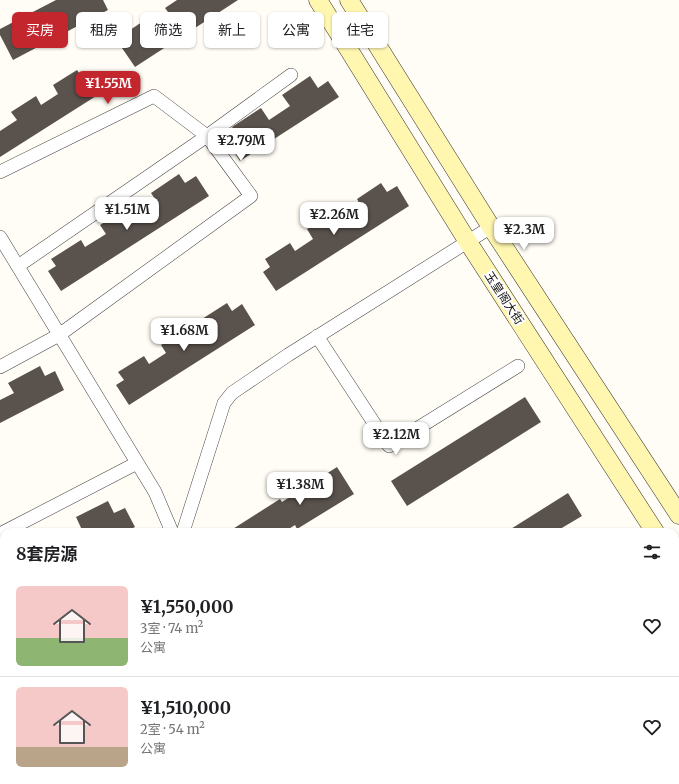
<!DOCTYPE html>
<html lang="zh">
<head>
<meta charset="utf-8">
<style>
  :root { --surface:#fff; --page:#f6f6f6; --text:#202124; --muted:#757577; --line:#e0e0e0; --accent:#c4262e }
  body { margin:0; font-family:Merriweather,"Noto Sans SC",serif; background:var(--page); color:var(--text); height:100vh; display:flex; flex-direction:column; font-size:15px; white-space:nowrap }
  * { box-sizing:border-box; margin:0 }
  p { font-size:13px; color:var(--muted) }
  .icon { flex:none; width:22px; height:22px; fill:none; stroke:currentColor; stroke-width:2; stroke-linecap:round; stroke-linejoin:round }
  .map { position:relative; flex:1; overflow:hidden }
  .sheet { position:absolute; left:0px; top:528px; width:679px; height:256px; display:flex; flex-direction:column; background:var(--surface); border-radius:12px 12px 0 0; box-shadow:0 1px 3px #0004 }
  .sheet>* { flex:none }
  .banner { position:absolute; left:12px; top:12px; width:400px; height:36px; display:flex; gap:8px }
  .price { position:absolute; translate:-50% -34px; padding:0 9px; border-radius:8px; background:#fff; color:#222; font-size:13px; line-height:26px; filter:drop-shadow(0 1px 2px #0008) }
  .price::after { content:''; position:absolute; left:50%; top:24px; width:12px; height:9px; margin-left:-6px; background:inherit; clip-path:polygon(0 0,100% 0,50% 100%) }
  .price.selected { background:var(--accent); color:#fff }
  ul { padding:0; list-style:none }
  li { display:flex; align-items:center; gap:12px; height:100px; padding:0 16px }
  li+li { border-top:1px solid var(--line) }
  li span { display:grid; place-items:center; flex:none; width:112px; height:80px; border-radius:6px; color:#555 }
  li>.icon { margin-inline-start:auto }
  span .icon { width:48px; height:48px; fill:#fffc; stroke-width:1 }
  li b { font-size:17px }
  h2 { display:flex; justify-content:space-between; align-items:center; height:48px; padding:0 16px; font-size:17px }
  .pill { padding:0 14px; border-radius:6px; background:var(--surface); box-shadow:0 1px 3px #0004; font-size:14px; line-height:36px }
  .pill.selected { background:var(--accent); color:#fff }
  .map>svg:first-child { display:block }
  .building { fill:#5a524d }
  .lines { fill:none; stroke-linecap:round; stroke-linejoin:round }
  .street-casing { stroke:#444; stroke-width:14 }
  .secondary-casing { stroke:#333; stroke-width:19 }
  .street { stroke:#fff; stroke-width:13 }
  .secondary { stroke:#fff6b0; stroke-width:18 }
  .labels { text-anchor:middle; stroke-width:4; stroke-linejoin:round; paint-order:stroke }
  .street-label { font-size:12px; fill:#111; stroke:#fff }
</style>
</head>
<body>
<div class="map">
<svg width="679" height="784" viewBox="0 0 679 784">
  <rect width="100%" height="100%" fill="#fffdf5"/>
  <path class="building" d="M56,0H103L108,10L13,60L0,35V29Z
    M177,0H238L135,67L122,48L130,43L124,34L148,18L154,28L171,16L165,8Z
    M77,70L83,79L92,73L104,91L0,157V131L17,120L11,112L36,96L41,105L58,94L53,85Z
    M310,76L318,88L328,81L339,97L240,161L230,146L240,139L232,127L261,108L269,120L290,106L282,95Z
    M179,174L185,183L196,176L209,196L61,291L48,271L56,266L51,259L81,240L85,247L106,234L100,225L129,207L135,216L157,202L151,193Z
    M381,183L387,192L397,186L409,206L276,291L263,272L270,267L265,259L290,243L295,251L313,239L307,229L336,211L343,220L362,208L357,199Z
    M227,303L232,311L242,304L255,325L129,405L116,385L124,380L118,372L144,356L149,364L166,353L161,345L185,330L190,338L207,327L202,319Z
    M40,366L45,376L55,371L64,390L0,423V400L14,393L8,383Z
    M525,397L541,422L407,506L391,481Z
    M337,467L354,494L297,529L295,525L284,532H228L280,499L282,502Z
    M568,493L582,516L555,532H506Z
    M108,501L114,513L125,508L135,527L125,532H78L82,530L76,517Z
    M0,586L4,594V595L0,598Z
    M679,736V765L675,767V739Z
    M411,780H461L454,784H405Z
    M608,780H655L648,784H602Z"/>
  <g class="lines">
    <defs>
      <path id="street" d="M0,172L154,96L207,136L291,75
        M0,237L155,492L172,532
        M317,336L389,446L518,366
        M0,367L59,335L251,196L207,136L18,266
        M183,532L224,403L232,393L288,355L491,227
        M0,534L137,463
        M0,681L4,679
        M675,692L679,690
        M675,730L679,728
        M295,780L297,784
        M319,780L321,784
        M541,780L542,784
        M0,783L6,780
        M70,784L77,780
        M142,784L150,780
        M274,784L281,780
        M373,784L380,780
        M525,784L531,780
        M582,784L589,780"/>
      <path id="secondary" d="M318,0L468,242L655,532
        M349,0L491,227L679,515
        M675,562L679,568"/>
    </defs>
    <use href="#street" class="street-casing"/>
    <use href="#secondary" class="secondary-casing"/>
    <use href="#street" class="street"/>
    <use href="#secondary" class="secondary"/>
  </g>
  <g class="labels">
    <g class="street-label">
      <text transform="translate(504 298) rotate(57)" y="4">玉皇阁大街</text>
    </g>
  </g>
</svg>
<b class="price selected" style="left:108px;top:105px">¥1.55M</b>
<b class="price" style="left:241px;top:162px">¥2.79M</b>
<b class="price" style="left:127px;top:231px">¥1.51M</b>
<b class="price" style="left:334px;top:236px">¥2.26M</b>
<b class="price" style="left:524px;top:251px">¥2.3M</b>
<b class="price" style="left:184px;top:352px">¥1.68M</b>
<b class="price" style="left:396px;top:456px">¥2.12M</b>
<b class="price" style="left:300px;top:506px">¥1.38M</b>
<div class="banner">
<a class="pill selected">买房</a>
<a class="pill">租房</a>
<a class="pill">筛选</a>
<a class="pill">新上</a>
<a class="pill">公寓</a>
<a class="pill">住宅</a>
</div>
<section class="sheet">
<h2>8套房源<svg class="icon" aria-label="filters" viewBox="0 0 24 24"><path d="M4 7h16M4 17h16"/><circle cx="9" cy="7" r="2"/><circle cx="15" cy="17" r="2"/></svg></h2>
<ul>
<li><span style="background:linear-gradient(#f6c9c9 65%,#8fb573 0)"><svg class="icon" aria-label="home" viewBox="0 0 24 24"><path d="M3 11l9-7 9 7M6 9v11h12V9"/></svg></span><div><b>¥1,550,000</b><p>3室 · 74 m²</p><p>公寓</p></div><svg class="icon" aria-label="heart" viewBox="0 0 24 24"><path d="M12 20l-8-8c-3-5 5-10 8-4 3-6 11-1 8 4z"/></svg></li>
<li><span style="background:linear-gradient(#f6c9c9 75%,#b9a48a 0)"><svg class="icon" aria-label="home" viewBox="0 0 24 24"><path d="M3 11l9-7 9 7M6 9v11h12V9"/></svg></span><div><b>¥1,510,000</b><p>2室 · 54 m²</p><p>公寓</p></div><svg class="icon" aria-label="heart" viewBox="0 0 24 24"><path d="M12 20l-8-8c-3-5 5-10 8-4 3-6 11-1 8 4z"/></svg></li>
</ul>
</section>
</div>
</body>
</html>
